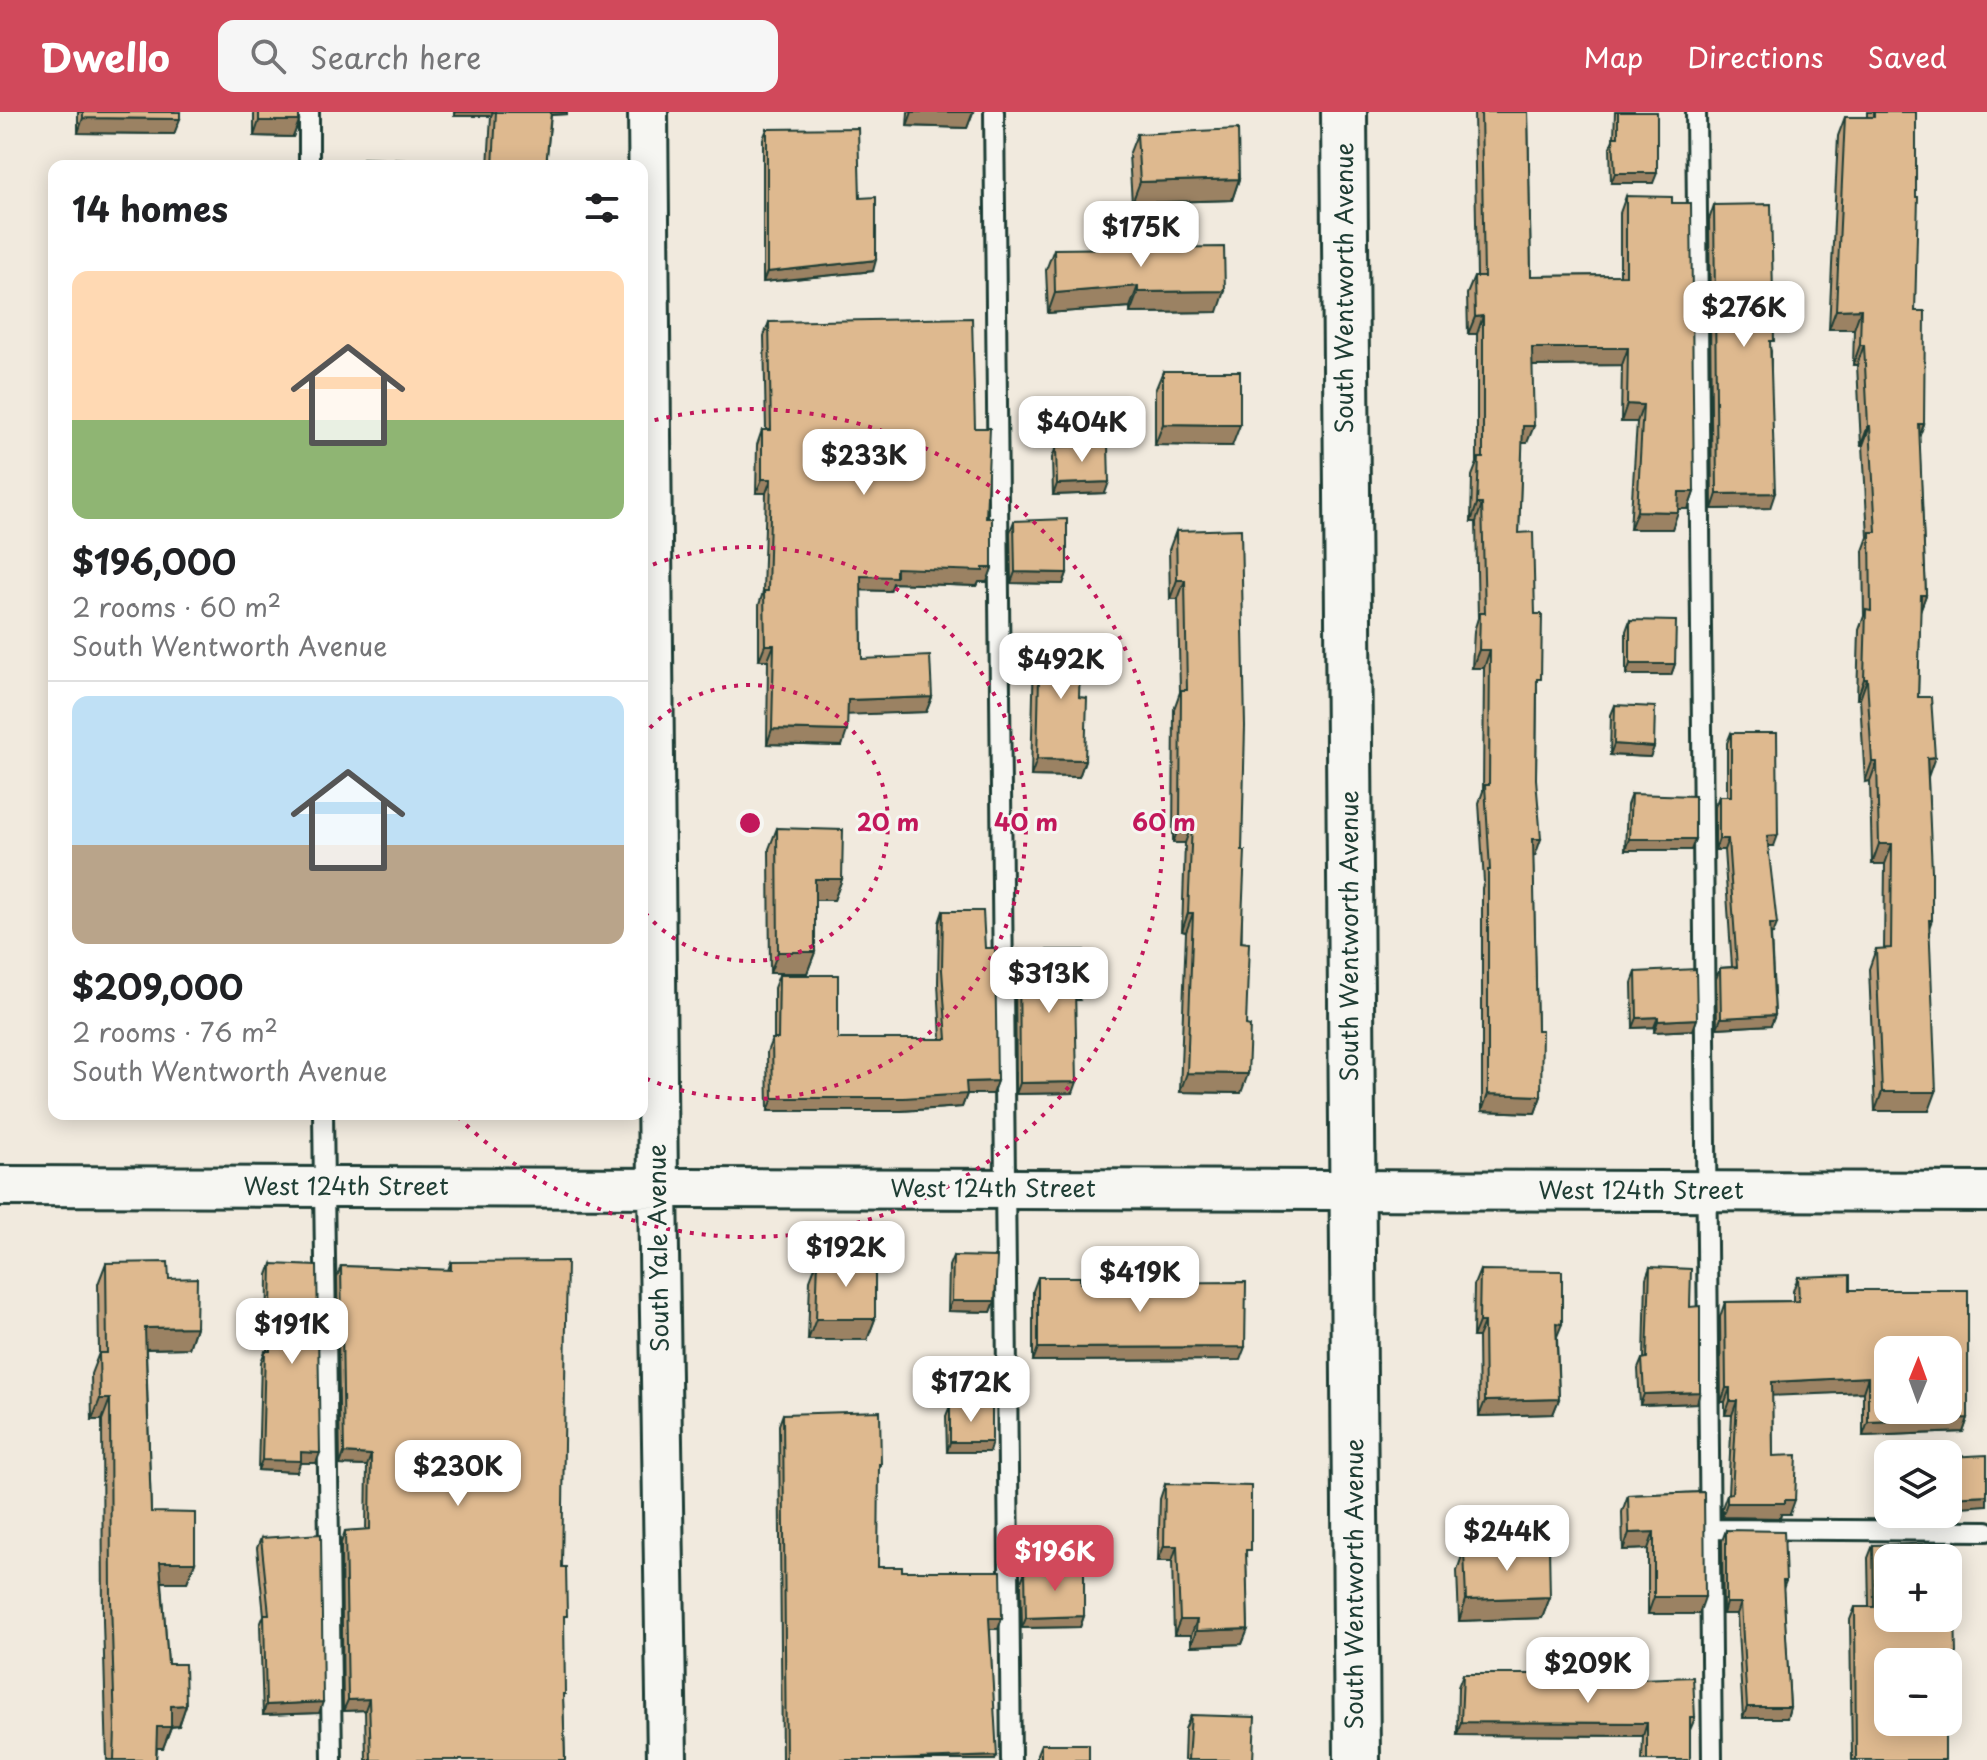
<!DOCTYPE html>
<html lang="en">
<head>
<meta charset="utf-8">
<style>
  :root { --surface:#fff; --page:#f6f6f6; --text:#202124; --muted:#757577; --line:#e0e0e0; --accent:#d1495b }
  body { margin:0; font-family:"Playpen Sans",sans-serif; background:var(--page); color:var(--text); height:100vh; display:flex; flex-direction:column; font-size:30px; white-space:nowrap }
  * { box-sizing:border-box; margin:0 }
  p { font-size:26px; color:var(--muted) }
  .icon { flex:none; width:44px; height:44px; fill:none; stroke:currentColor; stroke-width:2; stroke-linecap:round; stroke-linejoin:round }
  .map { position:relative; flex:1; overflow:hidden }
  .drawer { position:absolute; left:48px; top:48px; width:600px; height:960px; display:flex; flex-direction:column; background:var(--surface); border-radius:16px; box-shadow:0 4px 20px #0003 }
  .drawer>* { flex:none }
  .needle { width:52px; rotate:1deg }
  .fabs { position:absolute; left:1874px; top:1224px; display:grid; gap:16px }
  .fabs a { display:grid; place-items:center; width:88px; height:88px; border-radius:16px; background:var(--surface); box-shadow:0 4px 20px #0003; font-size:40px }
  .price { position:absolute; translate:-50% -68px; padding:0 18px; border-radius:16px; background:#fff; color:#222; font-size:26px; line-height:52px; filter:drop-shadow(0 2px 4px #0008) }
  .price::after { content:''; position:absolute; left:50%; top:48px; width:24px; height:18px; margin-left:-12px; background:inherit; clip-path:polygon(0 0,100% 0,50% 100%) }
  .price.selected { background:var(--accent); color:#fff }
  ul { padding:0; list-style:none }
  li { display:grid; align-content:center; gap:16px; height:424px; padding:0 24px }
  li+li { border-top:2px solid var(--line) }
  li span { display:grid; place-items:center; height:248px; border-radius:16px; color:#555 }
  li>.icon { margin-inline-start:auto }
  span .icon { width:144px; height:144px; fill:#fffc; stroke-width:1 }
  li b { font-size:34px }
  h2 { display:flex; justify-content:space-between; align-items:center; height:96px; padding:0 24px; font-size:34px }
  header { display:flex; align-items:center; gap:48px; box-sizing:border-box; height:112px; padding:0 40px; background:var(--accent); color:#fff }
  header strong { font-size:38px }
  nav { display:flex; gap:44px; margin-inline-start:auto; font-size:28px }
  .search { width:560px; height:72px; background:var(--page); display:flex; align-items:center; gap:20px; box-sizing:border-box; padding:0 28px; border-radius:16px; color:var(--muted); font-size:30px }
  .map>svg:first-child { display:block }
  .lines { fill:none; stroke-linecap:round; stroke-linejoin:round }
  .service-casing { stroke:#1f3d34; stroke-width:24 }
  .minor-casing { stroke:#1f3d34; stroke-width:44 }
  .tertiary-casing { stroke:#1f3d34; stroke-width:50 }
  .service { stroke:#f6f6f2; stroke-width:18 }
  .minor { stroke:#f6f6f2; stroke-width:38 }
  .tertiary { stroke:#f6f6f2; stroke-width:44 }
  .wall { fill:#bf9f7b; stroke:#1f3d34; stroke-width:2 }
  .shaded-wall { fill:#9b8264; stroke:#1f3d34; stroke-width:2 }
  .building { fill:#deb98f; stroke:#1f3d34; stroke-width:2; fill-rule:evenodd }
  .ring { fill:none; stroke:#c2185b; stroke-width:4; stroke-dasharray:4 8 }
  .labels { text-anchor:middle; stroke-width:6; stroke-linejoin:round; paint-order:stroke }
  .street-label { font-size:24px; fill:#1f3d34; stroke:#f6f6f2 }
  .centre { fill:#c2185b; stroke:#f6f6f2; stroke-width:4 }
  .ring-label { font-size:24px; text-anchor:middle; font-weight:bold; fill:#c2185b; stroke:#f6f6f2; stroke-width:6; stroke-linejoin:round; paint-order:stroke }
</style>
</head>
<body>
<header>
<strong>Dwello</strong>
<div class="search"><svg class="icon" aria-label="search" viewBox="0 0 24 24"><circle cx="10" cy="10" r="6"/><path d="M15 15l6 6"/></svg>Search here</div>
<nav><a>Map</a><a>Directions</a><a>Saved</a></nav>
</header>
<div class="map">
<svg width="1987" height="1648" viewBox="0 0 1987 1648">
  <rect width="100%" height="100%" fill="#f1eade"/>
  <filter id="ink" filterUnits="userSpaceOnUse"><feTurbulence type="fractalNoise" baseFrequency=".0125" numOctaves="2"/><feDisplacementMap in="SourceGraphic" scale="16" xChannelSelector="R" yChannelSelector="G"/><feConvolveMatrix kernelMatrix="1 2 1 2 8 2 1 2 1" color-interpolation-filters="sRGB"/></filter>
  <g filter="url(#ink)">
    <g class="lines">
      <defs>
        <path id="service" d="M309,0V54
          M994,0L1011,1648
          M1696,0L1712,1648
          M323,1002L332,1648
          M1710,1417L1987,1419"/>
        <path id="minor" d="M648,0L658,1076L667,1648
          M0,1074L1987,1080"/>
        <path id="tertiary" d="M1344,0L1357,1648"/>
      </defs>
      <use href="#service" class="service-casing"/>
      <use href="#minor" class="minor-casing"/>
      <use href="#tertiary" class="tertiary-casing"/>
      <use href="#service" class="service"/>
      <use href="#minor" class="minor"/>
      <use href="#tertiary" class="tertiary"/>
    </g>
    <path class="wall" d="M78,0H180L174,22L78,21Z
      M254,0H299V9L293,25L254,24Z
      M454,0H567V2L551,3L546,54H488L491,4H454Z
      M908,0H973L967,16L907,14Z
      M1474,0H1528L1531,164L1620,163V101L1626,84L1694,380L1688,397H1678L1672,417H1630L1637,310H1621L1622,253L1532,254L1527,331H1522L1519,421L1537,578L1535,744H1533L1537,918L1541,984L1535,1001L1482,999V776L1484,770L1479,691L1483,679L1484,556H1472L1474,519L1478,506L1476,410H1471L1472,364L1477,351V222H1468L1467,182L1474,165H1477Z
      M1615,0H1657L1653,71H1611L1610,35L1614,25Z
      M1867,0H1916L1915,199L1924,312L1919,325L1926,483L1920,498L1918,585L1928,665L1932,808L1929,816V999H1875L1869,857L1876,837H1884L1885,752H1872L1870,669L1865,670L1860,587H1857L1859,518L1864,504L1863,439L1868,425L1863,333H1861L1857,253H1853L1854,217H1829L1838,24L1845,5H1867Z
      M767,17L860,86L873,159L763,170V27Z
      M1137,22L1239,67L1232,88L1132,91L1129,43Z
      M1714,93L1771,239L1770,396L1712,397L1709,108Z
      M1054,137L1218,200L1130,201V195L1048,201L1046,158Z
      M769,210L975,316L992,456L987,470H979L977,474L893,471L890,479L861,478L862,547L932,585L926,600L847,602L842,634L767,632L768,548H759V493L763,480L766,381H756L757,333L762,318H766L764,224Z
      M1163,259L1232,334L1155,333V279Z
      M1056,335L1105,381L1053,383L1052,346Z
      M1014,409L1067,461L1063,472L1011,471L1010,420Z
      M1176,419L1242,739L1241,981L1180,980L1186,820L1182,819L1185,731H1173L1174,597L1180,580L1178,487H1170L1169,438Z
      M1630,508L1675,552L1671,563H1626V519Z
      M1040,524L1079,585L1085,648L1079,665L1031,664L1034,542Z
      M1615,593L1654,635L1650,645L1610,643L1611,603Z
      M1731,621L1774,734H1768L1773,822H1771L1775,903L1771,913L1717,916L1716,867L1720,856L1732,855L1724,738H1715V695L1719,684H1727V631Z
      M1631,682L1695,727L1691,738H1625L1627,693Z
      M777,716L842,767L834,788H815V840L807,861H770L769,737Z
      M943,799L985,836L997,969L992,982H967L962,995L900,999H768L767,940L772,927H774V876L779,863L838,927H941L938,871L939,811Z
      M1019,838L1079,888H1075L1073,981L1016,982L1015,849Z
      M1636,860L1697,907L1693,918L1654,920V915L1633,916L1632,871Z
      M953,1144L995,1189L991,1200L948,1199L949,1154Z
      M818,1147L875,1207L867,1228H808L810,1168Z
      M451,1150L562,1455L564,1512L563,1588L565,1648H366L365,1598L343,1599L341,1431L345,1419L366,1418L367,1354L340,1353L337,1165L341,1154L448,1158Z
      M106,1151L169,1167L196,1215L189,1236L146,1237L151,1400L195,1450L187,1470H162L168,1552L186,1593L179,1614L171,1615L163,1636H157L156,1648H107L103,1509L102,1308H92L91,1262L99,1241L98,1172Z
      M272,1152L316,1351H300L297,1360L258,1358L261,1250L265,1239H267L268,1163Z
      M1650,1155L1690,1195L1697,1291L1640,1293L1638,1257L1642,1247H1644L1646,1166Z
      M1480,1158L1557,1225L1559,1287L1553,1302L1479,1304L1478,1225H1473L1474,1173Z
      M1038,1165L1080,1171L1240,1248L1033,1249V1179Z
      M1798,1165L1850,1178L1968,1306L1963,1320L1863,1324V1280L1772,1283L1773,1344L1790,1402H1781L1780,1406L1722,1405V1396L1727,1382L1728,1381L1732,1303H1725V1290H1721L1720,1205L1725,1190L1793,1189V1179Z
      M950,1294L989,1340H947L946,1304Z
      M783,1302L881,1352L878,1359V1455L902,1459L1002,1506L998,1517H990L995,1648H782L779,1313Z
      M1165,1372L1246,1450L1248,1517L1242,1532L1191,1534V1523H1174L1172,1449H1158L1160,1387Z
      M1704,1380L1699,1502H1648V1437L1623,1438L1622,1400L1628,1383Z
      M1726,1418L1786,1469L1783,1477L1790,1595L1787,1606H1743L1737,1502H1723L1722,1429Z
      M261,1426L319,1601L263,1603L260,1513L264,1503L257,1436Z
      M1873,1433L1950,1493L1956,1544L1951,1557L1888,1550L1941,1620L1945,1648H1852L1850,1508L1855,1495H1869L1868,1446Z
      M1464,1438L1550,1485L1542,1506L1459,1509L1457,1459Z
      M1025,1459L1084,1504L1080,1515L1022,1516L1021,1470Z
      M1463,1562L1586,1569L1695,1606L1690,1618V1648H1642L1643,1624L1457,1623L1458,1575Z
      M1191,1603L1253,1648H1184L1185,1617Z
      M1041,1632L1089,1648H1037V1642Z"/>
    <path class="shaded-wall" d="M456,0H493L491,4H454Z
      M547,0H567V2L546,3Z
      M912,0H973L967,16L907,14Z
      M83,6L180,7L174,22L78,21Z
      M259,9H299L293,25L254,24Z
      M1615,61H1657L1653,71H1611Z
      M1239,67L1232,88L1132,91L1140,70Z
      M876,148L873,159L763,170L767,160Z
      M1138,174L1130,195L1048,201L1055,181Z
      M1225,179L1218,200L1130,201L1138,180Z
      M1861,197L1854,217H1829L1836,198Z
      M1483,204L1477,222H1468L1475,205Z
      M1860,233H1864L1857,253H1853Z
      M1532,236H1628L1622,253L1526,254Z
      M1627,292L1643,293L1637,310H1621Z
      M1163,312L1240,313L1232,334L1155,333Z
      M1919,312H1924L1917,331Z
      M1523,314H1534L1527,331H1516Z
      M1868,314H1870L1863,333H1861Z
      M762,367H771L766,381H756Z
      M1109,370L1105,381L1053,383L1057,372Z
      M1679,380H1694L1688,397H1672Z
      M1775,381L1770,396L1712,397L1717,382Z
      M1477,392H1482L1476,410H1471Z
      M1637,399L1678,400L1672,417H1630Z
      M896,456H992L987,470H979L977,474L893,471L890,479L855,478L861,464Z
      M1015,460L1067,461L1063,472L1011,471Z
      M1177,468H1185L1178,487H1170Z
      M1921,483H1926L1919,502Z
      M765,533H774L768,548H759Z
      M1479,538H1490L1484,556H1472Z
      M1630,552H1675L1671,563H1626Z
      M1864,567H1867L1860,587H1857Z
      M932,585L926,600L842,603L848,588Z
      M772,617L847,619L842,634L767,632Z
      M1614,632L1654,635L1650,645L1610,643Z
      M1935,645L1928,665L1927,646Z
      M1037,647L1085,648L1079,665L1031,664Z
      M1872,650H1877L1870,669L1865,670Z
      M1180,712H1192L1185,731H1173Z
      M1778,723L1774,734H1763L1767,724Z
      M1533,727H1541L1535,744L1527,745Z
      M1629,727H1695L1691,738H1625Z
      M1719,727H1728L1724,738H1715Z
      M1879,732H1892L1885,752H1872Z
      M815,767H842L834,788H808Z
      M1188,801H1193L1186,820L1182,819Z
      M1770,812H1777L1773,822L1767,823Z
      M778,840H815L807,861H770Z
      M1075,877L1082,878L1079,888H1071Z
      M1775,903L1771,913L1717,916L1721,906Z
      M1658,905L1654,915L1633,916L1637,906Z
      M1697,907L1693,918L1654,920L1658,909Z
      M1187,961L1248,962L1241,981L1180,980Z
      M997,969L992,982H967L962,995L900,999H768L773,986L966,970Z
      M1077,970L1073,981L1016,982L1020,971Z
      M1882,980H1936L1929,999H1875Z
      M1488,982L1541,984L1535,1001L1482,999Z
      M952,1189H995L991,1200L948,1199Z
      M816,1207H875L867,1228H808Z
      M1479,1210H1484L1478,1225H1473Z
      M1556,1211L1562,1212L1556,1227Z
      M196,1215L189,1236L138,1237L145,1216Z
      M1245,1235L1240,1248L1033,1249L1038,1236Z
      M1868,1265L1863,1280L1766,1284L1772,1270Z
      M1726,1276H1730L1725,1290H1721Z
      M1700,1280L1697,1291L1640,1293L1644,1282Z
      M100,1287H110L102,1308H92Z
      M1559,1287L1553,1302L1479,1304L1485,1289Z
      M1730,1289H1737L1732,1303H1725Z
      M1968,1306L1963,1320L1863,1324L1868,1310Z
      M950,1330H992L989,1340H947Z
      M301,1340L320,1341L316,1351H300L297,1360L258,1358L262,1348Z
      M344,1341L371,1343L367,1354L340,1353Z
      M1987,1383V1393L1948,1396V1385Z
      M1785,1388H1795L1790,1402H1781L1780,1406L1722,1405L1727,1391Z
      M1654,1420L1648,1437L1623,1438L1629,1421Z
      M1164,1434H1177L1172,1449H1158Z
      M160,1450H195L187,1470H153Z
      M1550,1485L1542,1506L1459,1509L1466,1488Z
      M1654,1485H1705L1699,1502H1648Z
      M1726,1491H1741L1737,1502H1723Z
      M1084,1504L1080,1515L1022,1516L1026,1506Z
      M989,1506H1002L998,1517H986Z
      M1180,1508H1197L1191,1523H1174Z
      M1248,1517L1242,1532L1191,1534L1196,1519Z
      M1944,1544H1956L1951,1557H1948V1550H1942Z
      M369,1587L365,1598L343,1599L348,1588Z
      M323,1590L319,1601L263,1603L266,1593Z
      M186,1593L179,1614L163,1615L171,1594Z
      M1747,1595H1790L1787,1606H1743Z
      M1461,1610L1647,1611L1643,1624L1457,1623Z
      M157,1615H171L163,1636H150Z
      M997,1644L995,1648H889L890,1647Z"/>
    <path class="building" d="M83,0H180V7L83,6Z
      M259,0H299V9H259Z
      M496,0H551L546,54H493Z
      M1481,0H1528L1531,164L1626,163V84L1672,85V91H1691L1694,380H1679L1678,400L1637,399L1643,293L1627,292L1628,236H1532L1534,314H1523L1519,421L1533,420L1535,502H1542L1541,567H1537L1536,667L1541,727H1533L1537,918H1542L1541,984L1488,982V758H1490L1485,673H1489L1490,538H1479L1480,501H1485L1482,392H1477L1479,346H1483V204L1475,205L1474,165H1484Z
      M1618,0H1657V61H1615L1613,25H1618Z
      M1874,0H1916V85H1918L1915,199H1925L1924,312H1919L1926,483H1921L1918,585H1931L1935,645L1927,646L1932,759V808H1929L1936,980H1882L1876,837L1891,836L1892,732H1879L1877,650H1872L1867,567H1864L1866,498L1871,499L1870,420H1876L1870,314H1868L1864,233H1860L1861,197L1836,198L1845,5H1874Z
      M858,16L860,86L876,85V148L767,160V17Z
      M1238,17L1239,67L1140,70L1137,22Z
      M363,46L406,48L405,54H362Z
      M1771,92L1774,229H1770L1775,381L1717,382L1714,93Z
      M1224,135L1225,179L1138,180V174L1055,181L1054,137Z
      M972,206L975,316H990L986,406H992V456H983V459L896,456V465L861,464L862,547L930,544L932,585L848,588L847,619L772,617L774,533H765L764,479H768L771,367H762V318H771L769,210Z
      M1163,259H1240V313L1163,312Z
      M1108,333L1109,370L1057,372L1056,335Z
      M1067,407V461L1015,460L1014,409Z
      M1241,417L1245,614L1242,739H1245L1241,830L1249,831L1246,913L1250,914L1248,962L1187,961L1193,801H1188L1192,712H1180L1181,578H1187L1185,468H1177L1176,419Z
      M1630,508L1676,509L1675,552H1630Z
      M1040,524L1081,526L1079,585L1087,586L1085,648L1037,647Z
      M1615,593L1655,595L1654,635L1614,632Z
      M1731,621H1777L1778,723L1767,724L1777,812H1770L1775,903L1721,906L1720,856L1737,855L1728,727H1719V684H1731Z
      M1631,682L1695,684V727H1629Z
      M777,716L843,718L842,767H815V840H778Z
      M943,799H983L985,836H995L997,969L966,970L967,982L904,986H773L772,927H778L779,863H838V927H947L942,858Z
      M1019,838H1084L1082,878L1075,877L1077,970L1020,971Z
      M1696,857L1697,907L1658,909V905L1637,906L1636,860Z
      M953,1144L997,1145L995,1189H952Z
      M818,1147L875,1148V1207H816Z
      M567,1149L562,1455H566L567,1504H564L565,1582H563L565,1648H371L369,1587L348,1588L345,1419L370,1417L371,1343L344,1341L341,1154L451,1158V1150Z
      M168,1150L169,1167L197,1166L196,1215L145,1216L151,1400L195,1401V1450H160L168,1552H185L186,1593L171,1594V1615H157L156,1648H114L115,1616L111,1488L110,1287H100L99,1241H107L106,1151Z
      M272,1152L317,1154L320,1341L301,1340V1349L262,1348L265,1239H270Z
      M1650,1155L1691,1157L1690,1195L1700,1194V1280L1644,1282L1642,1247L1647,1246Z
      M1480,1158L1562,1159V1212L1556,1211L1559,1287L1485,1289L1484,1210H1479Z
      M1850,1163V1178H1968V1306L1868,1310V1265L1772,1270L1773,1344L1797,1343L1795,1388H1785V1391H1727V1382L1732,1381L1737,1289H1730V1276H1726L1725,1190L1799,1189L1798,1165ZM1888,1238H1948V1298H1888Z
      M1038,1165H1080V1171L1246,1170L1245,1235L1038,1236Z
      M950,1294L992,1295V1330H950Z
      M880,1299L881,1352H879L878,1455H902V1459H1001L1002,1506H989L997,1644L890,1648H786L783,1302Z
      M1987,1343V1383L1948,1385V1345Z
      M1165,1372L1251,1374V1438H1246L1248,1517L1196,1519L1197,1508H1180L1177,1434H1164Z
      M1704,1380L1705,1485H1654V1420L1629,1421L1628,1383Z
      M1726,1418L1784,1419L1786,1469H1783L1790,1595H1747L1741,1491H1726Z
      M321,1422L323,1590L266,1593L264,1502H269L261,1426Z
      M1948,1431L1950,1493H1955L1956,1544H1944L1943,1550H1888V1610H1942L1941,1620H1945V1648H1856L1855,1495H1874L1873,1433ZM1888,1446H1948V1506H1888Z
      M1549,1435L1550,1485L1466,1488L1464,1438Z
      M1084,1455V1504L1026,1506L1025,1459Z
      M1463,1562H1586V1569L1693,1565L1695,1606H1690V1648H1647V1611L1461,1610Z
      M1191,1603L1255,1605L1253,1648H1188Z
      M1041,1632H1089V1648H1041Z"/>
  </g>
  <g class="ring">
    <path d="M642 625A138 138 0 1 1 642 797"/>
    <path d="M642 457A276 276 0 1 1 642 965"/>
    <path d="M643 311A414 414 0 1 1 457 1004"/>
  </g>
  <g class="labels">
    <g class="street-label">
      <text transform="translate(1345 176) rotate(-90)" y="8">South Wentworth Avenue</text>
      <text transform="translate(1350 824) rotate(-90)" y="8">South Wentworth Avenue</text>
      <text x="346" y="1083">West 124th Street</text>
      <text x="993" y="1085">West 124th Street</text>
      <text x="1641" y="1087">West 124th Street</text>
      <text transform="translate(659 1136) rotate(-91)" y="8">South Yale Avenue</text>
      <text transform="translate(1355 1472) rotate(-90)" y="8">South Wentworth Avenue</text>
    </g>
  </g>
  <circle cx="750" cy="711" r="12" class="centre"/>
  <g class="ring-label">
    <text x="888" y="719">20 m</text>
    <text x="1026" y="719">40 m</text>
    <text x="1164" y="719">60 m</text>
  </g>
</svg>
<div class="fabs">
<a><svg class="needle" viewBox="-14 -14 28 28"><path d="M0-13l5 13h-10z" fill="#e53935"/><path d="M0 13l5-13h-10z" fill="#757577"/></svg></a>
<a><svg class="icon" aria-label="layers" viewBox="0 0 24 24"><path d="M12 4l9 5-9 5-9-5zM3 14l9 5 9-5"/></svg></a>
<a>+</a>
<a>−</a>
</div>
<b class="price" style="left:1141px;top:157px">$175K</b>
<b class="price" style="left:1744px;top:237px">$276K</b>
<b class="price" style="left:1082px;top:352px">$404K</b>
<b class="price" style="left:864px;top:385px">$233K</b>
<b class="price" style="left:1061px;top:589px">$492K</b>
<b class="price" style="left:1049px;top:903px">$313K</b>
<b class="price" style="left:846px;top:1177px">$192K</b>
<b class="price" style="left:1140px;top:1202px">$419K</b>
<b class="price" style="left:292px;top:1254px">$191K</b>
<b class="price" style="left:971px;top:1312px">$172K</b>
<b class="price" style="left:458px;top:1396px">$230K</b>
<b class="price" style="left:1507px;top:1461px">$244K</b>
<b class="price selected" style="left:1055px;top:1481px">$196K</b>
<b class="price" style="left:1588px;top:1593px">$209K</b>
<section class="drawer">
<h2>14 homes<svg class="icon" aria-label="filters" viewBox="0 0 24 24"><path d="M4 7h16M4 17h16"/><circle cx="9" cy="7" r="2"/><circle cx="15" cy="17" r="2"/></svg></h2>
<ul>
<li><span style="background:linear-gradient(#ffd9b3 60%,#8fb573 0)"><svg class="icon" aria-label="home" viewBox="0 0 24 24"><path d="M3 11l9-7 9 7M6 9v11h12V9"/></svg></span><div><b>$196,000</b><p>2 rooms · 60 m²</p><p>South Wentworth Avenue</p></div></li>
<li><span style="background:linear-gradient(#bfe0f5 60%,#b9a48a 0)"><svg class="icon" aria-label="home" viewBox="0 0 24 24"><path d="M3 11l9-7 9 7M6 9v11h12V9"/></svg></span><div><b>$209,000</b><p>2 rooms · 76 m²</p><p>South Wentworth Avenue</p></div></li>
</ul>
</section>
</div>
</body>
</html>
